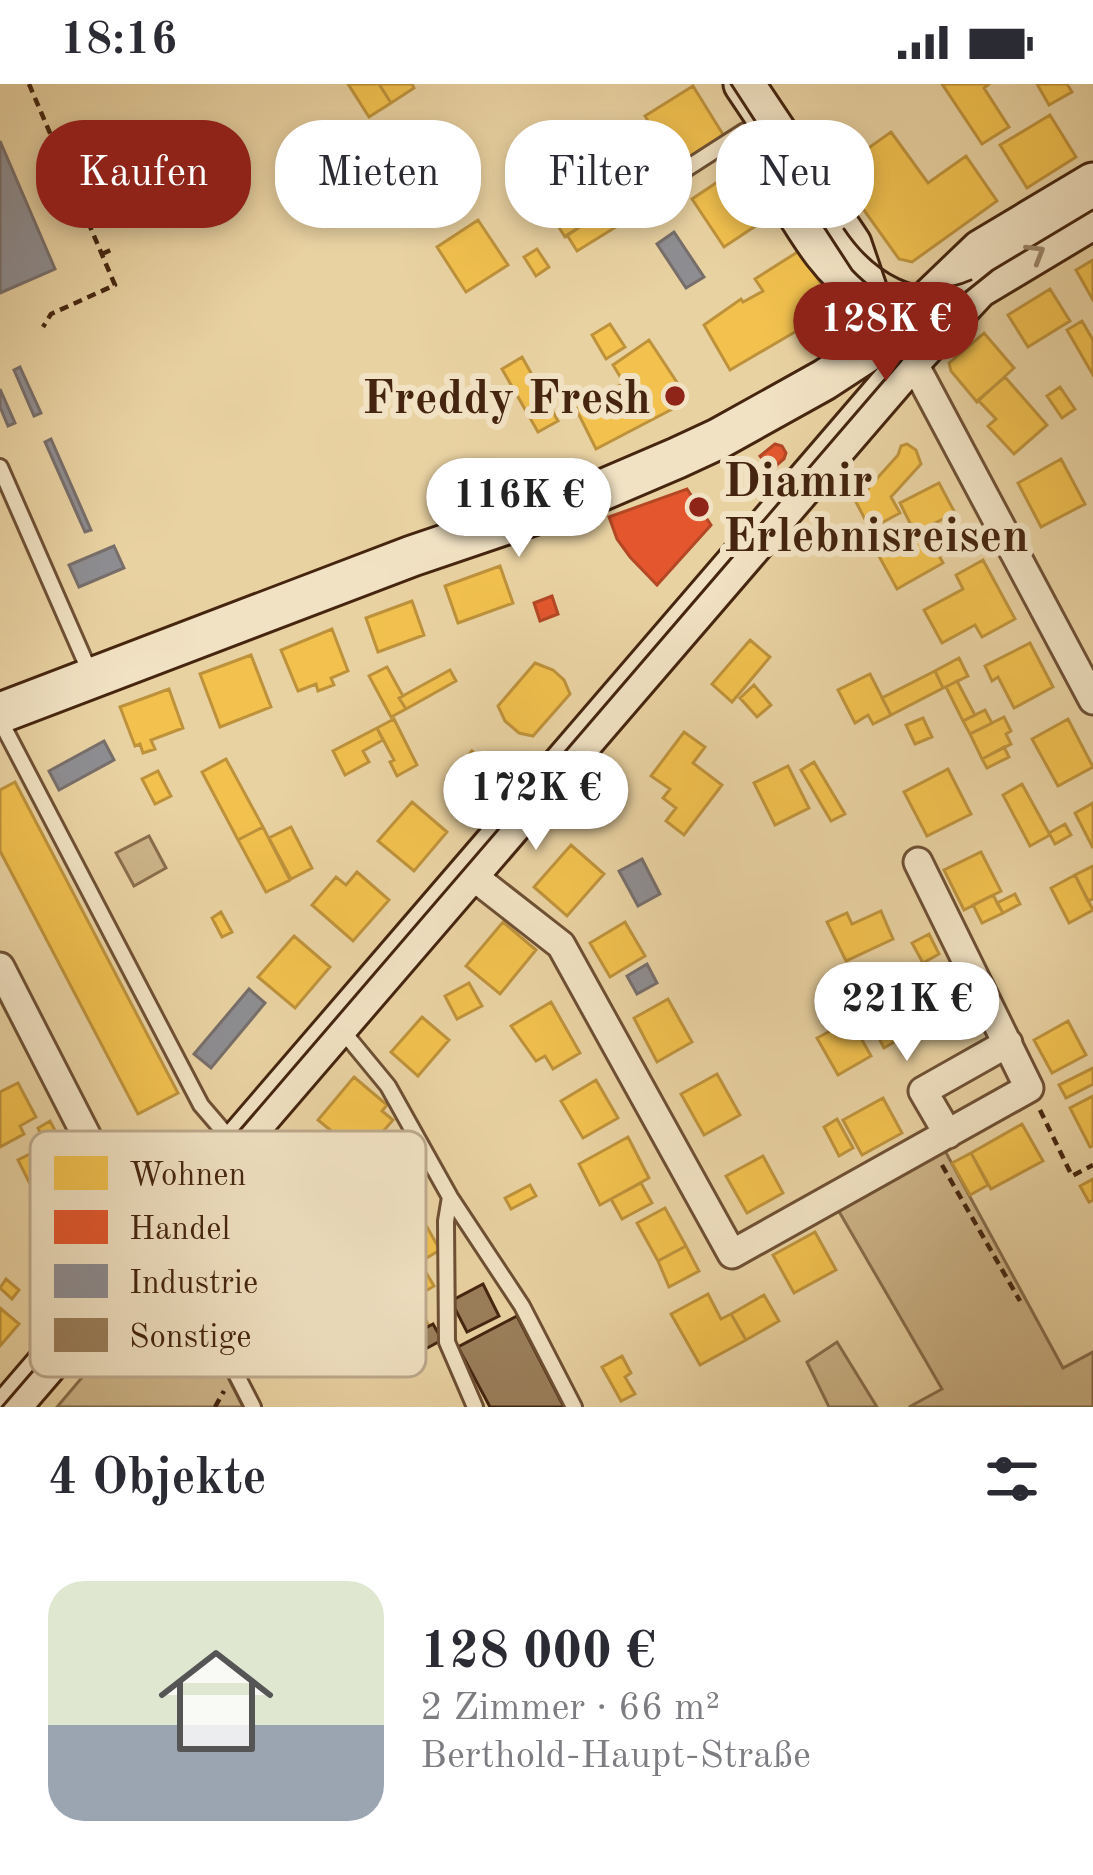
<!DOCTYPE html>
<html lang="de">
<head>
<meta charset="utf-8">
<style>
  :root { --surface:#fff; --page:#f7f7f7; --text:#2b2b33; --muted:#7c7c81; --line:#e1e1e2; --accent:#8f2418 }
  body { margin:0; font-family:"Old Standard TT",serif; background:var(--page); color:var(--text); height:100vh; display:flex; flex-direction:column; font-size:45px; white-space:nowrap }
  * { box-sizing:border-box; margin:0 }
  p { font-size:39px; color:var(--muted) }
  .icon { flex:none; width:66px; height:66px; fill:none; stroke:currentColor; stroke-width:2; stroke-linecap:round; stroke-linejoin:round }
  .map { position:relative; height:1323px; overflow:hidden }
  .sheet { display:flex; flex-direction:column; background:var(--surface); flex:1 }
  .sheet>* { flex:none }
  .hud { position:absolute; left:36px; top:36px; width:1023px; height:108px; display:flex; gap:24px }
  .price { position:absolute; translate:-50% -102px; padding:0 27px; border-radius:42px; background:#fff; color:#222; font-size:39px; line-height:78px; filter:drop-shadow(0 3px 6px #0008) }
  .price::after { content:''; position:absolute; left:50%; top:72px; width:36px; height:27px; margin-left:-18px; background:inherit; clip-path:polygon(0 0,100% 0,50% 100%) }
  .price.selected { background:var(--accent); color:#fff }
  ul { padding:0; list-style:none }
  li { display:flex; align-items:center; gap:36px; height:300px; padding:0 48px }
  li+li { border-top:3px solid var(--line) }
  li span { display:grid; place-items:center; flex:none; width:336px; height:240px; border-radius:36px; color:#555 }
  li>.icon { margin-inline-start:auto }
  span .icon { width:144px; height:144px; fill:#fffc; stroke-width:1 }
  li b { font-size:51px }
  h2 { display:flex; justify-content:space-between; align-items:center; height:144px; padding:0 48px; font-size:51px }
  .chip { padding:0 42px; border-radius:48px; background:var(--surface); box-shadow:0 6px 18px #0003; font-size:42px; line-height:108px }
  .chip.selected { background:var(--accent); color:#fff }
  .status { display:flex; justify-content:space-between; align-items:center; height:84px; padding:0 60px; background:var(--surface); direction:ltr }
  .status svg { height:33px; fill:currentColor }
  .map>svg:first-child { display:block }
  .green { fill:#cdb589; stroke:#896d4c; stroke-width:3 }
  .homes { fill:#f2c14e; stroke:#be923b; stroke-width:3 }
  .shops { fill:#e4572e; stroke:#b44825; stroke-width:3 }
  .industry { fill:#8d8d92; stroke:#776e6b; stroke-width:3 }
  .building { fill:#9a7f5b; stroke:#45250f; stroke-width:3 }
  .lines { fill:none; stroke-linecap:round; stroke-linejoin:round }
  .lane-casing { stroke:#6e5034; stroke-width:20 }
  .street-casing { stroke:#6e5034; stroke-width:33 }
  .secondary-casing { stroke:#45250f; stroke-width:45 }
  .path { stroke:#45250f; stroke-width:4.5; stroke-dasharray:9 6; stroke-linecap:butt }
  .lane { stroke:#f1e2c3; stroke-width:14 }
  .street { stroke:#f1e2c3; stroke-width:27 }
  .secondary { stroke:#f1e2c3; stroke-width:39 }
  .tram { stroke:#45250f; stroke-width:3 }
  .oneway { stroke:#9b8469 }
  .poi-dot { fill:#8f2418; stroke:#f1e2c3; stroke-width:4.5 }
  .labels { text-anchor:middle; stroke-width:12; stroke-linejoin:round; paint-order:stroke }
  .poi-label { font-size:48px; font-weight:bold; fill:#45250f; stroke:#f1e2c3; text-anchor:end }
  .key { fill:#f1e2c3; stroke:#bda98d; stroke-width:3 }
  .key-label { font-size:33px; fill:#45250f }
</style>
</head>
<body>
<div class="status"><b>18:16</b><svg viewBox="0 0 49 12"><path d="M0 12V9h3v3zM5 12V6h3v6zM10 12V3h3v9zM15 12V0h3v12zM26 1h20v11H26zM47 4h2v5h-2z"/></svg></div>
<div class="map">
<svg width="1093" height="1323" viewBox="0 0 1093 1323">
  <rect width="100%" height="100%" fill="#e9d2a2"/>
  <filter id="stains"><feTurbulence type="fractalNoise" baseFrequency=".00167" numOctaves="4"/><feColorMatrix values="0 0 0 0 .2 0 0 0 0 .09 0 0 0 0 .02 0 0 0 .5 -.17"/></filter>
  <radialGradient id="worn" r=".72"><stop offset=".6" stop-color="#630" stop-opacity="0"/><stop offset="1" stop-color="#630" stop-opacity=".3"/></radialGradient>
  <path class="green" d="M149,752L166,784L134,802L116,769Z
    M944,1065L1063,1284L1093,1268V1323H909L942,1305L837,1124Z
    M173,1186L243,1323H57Z
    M837,1258L877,1323H829L807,1278Z"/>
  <path class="homes" d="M348,0H379L391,19L369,33Z
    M379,0H412L414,4L391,19Z
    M942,0H989L984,4L1009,43L982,60Z
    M1037,0H1067L1072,8L1049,21Z
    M693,2L724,52L677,83L645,32Z
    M1050,31L1076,73L1027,104L1000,61Z
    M891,48L928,99L966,72L997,117L912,178L899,175L836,87Z
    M743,81L775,129L724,163L692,115Z
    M571,116L586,139L565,153L550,129Z
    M609,124L619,141L577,167L567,151Z
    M478,136L508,181L466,208L437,163Z
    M537,165L549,183L536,192L524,173Z
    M799,167L832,216L829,228L730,286L704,241L741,215L743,218L763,207L755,195Z
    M1093,176V216L1076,186Z
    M1050,205L1070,237L1028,263L1008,231Z
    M1082,237L1093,256V291L1067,246Z
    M610,240L625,263L606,275L592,251Z
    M984,249L1014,284L977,318L951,287L949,279Z
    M649,256L684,309L680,321L596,365L576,325L624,299L613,281Z
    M522,273L558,337L538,348L502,285Z
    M1005,293L1047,341L1014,370L988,342L996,335L978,316Z
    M1060,303L1075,325L1062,334L1047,312Z
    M907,360L916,366L921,380L891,413L900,429L870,445L856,418L898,371L901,362Z
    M1061,375L1085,420L1041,443L1018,399Z
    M939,399L955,429L915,449L900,419Z
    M926,447L943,479L897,505L874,463L889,455L894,464Z
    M983,476L1015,535L982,553L975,541L942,559L924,526L963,505L956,491Z
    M500,482L513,519L458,539L445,502Z
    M412,517L424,551L378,568L366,534Z
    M332,545L348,587L331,594L334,601L318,607L316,600L298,607L281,566Z
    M750,556L770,573L732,618L712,600Z
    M1030,559L1053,603L1014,624L998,593L992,597L985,582Z
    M251,571L271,623L220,643L200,590Z
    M959,574L968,592L943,604L935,587Z
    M535,579L553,586L564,596L570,610L533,652L519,649L505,637L498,622Z
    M387,583L403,612L399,614L406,625L391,633L369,592Z
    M450,586L456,597L406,625L399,614Z
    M935,587L943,604L891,631L882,614Z
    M870,590L891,631L873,640L868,631L855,639L838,606Z
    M957,597L975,631L963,637L946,603Z
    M754,601L771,621L757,633L740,614Z
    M169,605L183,644L151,656L155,665L143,669L140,660L135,662L120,623Z
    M985,626L992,639L970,650L963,637Z
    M1004,633L1011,647L1006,650L1011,660L982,675L970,650Z
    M923,634L932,653L915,660L906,641Z
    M394,635L417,681L397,692L390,678L394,676L377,644Z
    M1068,635L1093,683L1058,702L1032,655Z
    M377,644L383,656L363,667L369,678L345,691L333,667Z
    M684,648L705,663L693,679L722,701L684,751L666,737L676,724L663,714L670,705L651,692Z
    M1004,663L1009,673L987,684L982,675Z
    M472,667L497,690L472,719L446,696Z
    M226,675L263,743L238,756L202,688Z
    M814,678L845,730L831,737L801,686Z
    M788,682L809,724L775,741L754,699Z
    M948,685L971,730L927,752L904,708Z
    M158,687L171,712L155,720L142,695Z
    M15,698L178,1009L138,1030L0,767V706Z
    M1022,700L1050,751L1030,762L1003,711Z
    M412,718L447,748L414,787L378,757Z
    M1093,719V764L1075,729Z
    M1065,740L1071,751L1055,760L1049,749Z
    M263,743L290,796L266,808L238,756Z
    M291,743L312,784L291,795L269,754Z
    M571,761L604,790L567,832L534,803Z
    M981,768L1001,807L964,826L944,786Z
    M1093,782V815L1088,817L1075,791Z
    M357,788L389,816L353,857L312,821L336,793L346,801Z
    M1075,791L1093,826L1069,839L1051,804Z
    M1015,810L1020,820L1003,829L997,819Z
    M993,811L1003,829L982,839L973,821Z
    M881,827L893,855L846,877L827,838L847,829L852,840Z
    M221,828L232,848L222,853L212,834Z
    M503,838L536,866L500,910L466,882Z
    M625,838L645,872L610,893L590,859Z
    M929,850L939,870L923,879L912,859Z
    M294,852L330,883L295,924L258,893Z
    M469,899L482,922L457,935L445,912Z
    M668,915L692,958L657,978L634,934Z
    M551,918L580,969L553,985L545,972L536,977L511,942Z
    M880,928L896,957L884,964L869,935Z
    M422,933L449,956L418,992L391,968Z
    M851,936L871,972L838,991L817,954Z
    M1068,937L1086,971L1052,989L1034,956Z
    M1093,984V1000L1066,1014L1059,1001Z
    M717,990L740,1031L704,1051L681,1010Z
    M354,993L387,1021L382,1027L393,1036L367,1066L357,1058L352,1064L318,1036Z
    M596,996L618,1034L583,1054L561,1017Z
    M18,999L36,1033L20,1042L24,1050L0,1063V1008Z
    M1093,1012V1062L1090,1063L1070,1024Z
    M883,1014L902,1049L862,1071L843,1036Z
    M837,1035L853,1064L839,1072L824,1043Z
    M50,1037L57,1050L44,1056L38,1044Z
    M1022,1040L1043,1077L991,1105L971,1069Z
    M628,1053L649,1094L600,1121L579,1080Z
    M50,1060L68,1093L35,1110L18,1076Z
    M971,1069L988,1101L970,1111L952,1079Z
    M763,1072L783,1109L747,1129L726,1092Z
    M1093,1095V1116L1089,1118L1080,1102Z
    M641,1099L652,1119L622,1135L611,1115Z
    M530,1101L536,1112L511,1125L505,1114Z
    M373,1102L404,1156L427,1143L440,1166L420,1178L434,1202L414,1214L358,1111Z
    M665,1124L686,1162L658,1177L637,1139Z
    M815,1148L836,1186L794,1209L773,1171Z
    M686,1162L699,1187L669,1203L658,1177Z
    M6,1195L19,1206L12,1215L0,1204Z
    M409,1203L428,1240L407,1251L388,1215Z
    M708,1210L721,1235L731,1230L746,1256L700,1281L671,1230Z
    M764,1211L779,1237L746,1256L731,1230Z
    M0,1224L19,1240L0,1262Z
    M622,1272L631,1289L625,1293L635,1310L621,1317L602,1283Z"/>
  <path class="shops" d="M775,360L782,362L786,369L784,375L771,386L760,372Z
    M687,405L711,441L657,501L630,473L617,455L609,433Z
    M552,512L558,530L540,537L534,519Z"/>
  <path class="industry" d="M0,57L55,185L0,209Z
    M674,148L704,193L686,204L657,160Z
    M20,283L41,329L34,332L14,286Z
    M0,305L15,339L8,342L0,323Z
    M51,355L91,446L85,448L45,358Z
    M114,462L124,484L79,503L69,481Z
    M104,657L114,676L59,706L49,687Z
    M642,775L660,810L638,822L619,787Z
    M647,880L657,899L637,910L627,892Z
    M249,905L265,919L211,984L194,970Z"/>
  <path class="building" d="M483,1200L499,1232L467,1248L451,1217Z
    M517,1232L564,1323H490L458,1263Z
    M433,1240L442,1256L418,1269L409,1253Z"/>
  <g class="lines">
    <defs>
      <path id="lane" d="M593,125L612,115L633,119L745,47
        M0,383L92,593
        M0,636L201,1021L231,1056
        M341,945L388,1002L450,1113L522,1222L574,1323
        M450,1113L446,1137L447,1258L475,1323
        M162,1155L178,1176L253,1323"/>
      <path id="street" d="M905,263L1093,616
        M469,789L561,861L732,1170L1029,1004L918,778
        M0,883L145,1166
        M948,1050L923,1007L1008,959"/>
      <path id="secondary" d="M744,0L851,160L868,210L896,249
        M785,109C808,146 828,183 864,207
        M932,213L981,166L1093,99
        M0,629L412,472L586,413L677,374L718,355L824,296L896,249L948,222L1093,135
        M10,1323L912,275L979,203"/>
    </defs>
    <use href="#lane" class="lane-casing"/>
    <use href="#street" class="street-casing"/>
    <use href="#secondary" class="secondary-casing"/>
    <path class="path" d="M29,0L115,201L51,230L43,243
      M102,170L113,165
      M1040,1026L1072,1092L1093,1081
      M942,1081L1020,1217
      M340,1126L295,1153L345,1243L388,1218
      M215,1323L224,1307"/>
    <use href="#lane" class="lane"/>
    <use href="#street" class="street"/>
    <use href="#secondary" class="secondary"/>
    <path class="tram" d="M731,0L852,186C880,216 917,230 957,220
      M844,145C872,187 920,219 971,196
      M2,1323L948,222L993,186L1093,126"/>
  </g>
  <defs><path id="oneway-chevron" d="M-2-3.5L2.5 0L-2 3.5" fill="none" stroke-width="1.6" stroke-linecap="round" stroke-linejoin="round" transform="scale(3)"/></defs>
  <use class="oneway" href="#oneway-chevron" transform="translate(1036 169) rotate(-31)"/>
  <g class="poi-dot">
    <circle cx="675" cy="312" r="12"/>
    <circle cx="699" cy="423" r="12"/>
  </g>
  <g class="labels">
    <g class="poi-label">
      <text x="651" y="329">Freddy Fresh</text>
      <text x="723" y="412" text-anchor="start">Diamir<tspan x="723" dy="55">Erlebnisreisen</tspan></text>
    </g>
  </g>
  <rect x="30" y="1047" width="396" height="246" rx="18" class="key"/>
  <rect x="54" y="1072" width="54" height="34" fill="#f2c14e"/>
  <rect x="54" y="1126" width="54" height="34" fill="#e4572e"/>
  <rect x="54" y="1180" width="54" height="34" fill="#8d8d92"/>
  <rect x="54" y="1234" width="54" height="34" fill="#9a7f5b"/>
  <g class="key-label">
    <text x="129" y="1101">Wohnen</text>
    <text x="129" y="1155">Handel</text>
    <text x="129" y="1209">Industrie</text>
    <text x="129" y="1263">Sonstige</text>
  </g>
  <rect width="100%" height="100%" filter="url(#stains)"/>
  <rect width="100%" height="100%" fill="url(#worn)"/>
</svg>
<b class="price selected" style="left:886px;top:300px">128K €</b>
<b class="price" style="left:519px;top:476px">116K €</b>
<b class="price" style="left:536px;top:769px">172K €</b>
<b class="price" style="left:907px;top:980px">221K €</b>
<div class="hud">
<a class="chip selected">Kaufen</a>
<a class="chip">Mieten</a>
<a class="chip">Filter</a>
<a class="chip">Neu</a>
</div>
</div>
<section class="sheet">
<h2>4 Objekte<svg class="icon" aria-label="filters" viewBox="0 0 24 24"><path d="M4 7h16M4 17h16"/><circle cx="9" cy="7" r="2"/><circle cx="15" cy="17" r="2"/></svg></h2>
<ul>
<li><span style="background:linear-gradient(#dfe7d0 60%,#9aa5b1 0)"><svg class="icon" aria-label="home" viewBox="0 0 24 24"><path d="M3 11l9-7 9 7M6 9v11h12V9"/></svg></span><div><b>128 000 €</b><p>2 Zimmer · 66 m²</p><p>Berthold-Haupt-Straße</p></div></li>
</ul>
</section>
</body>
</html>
